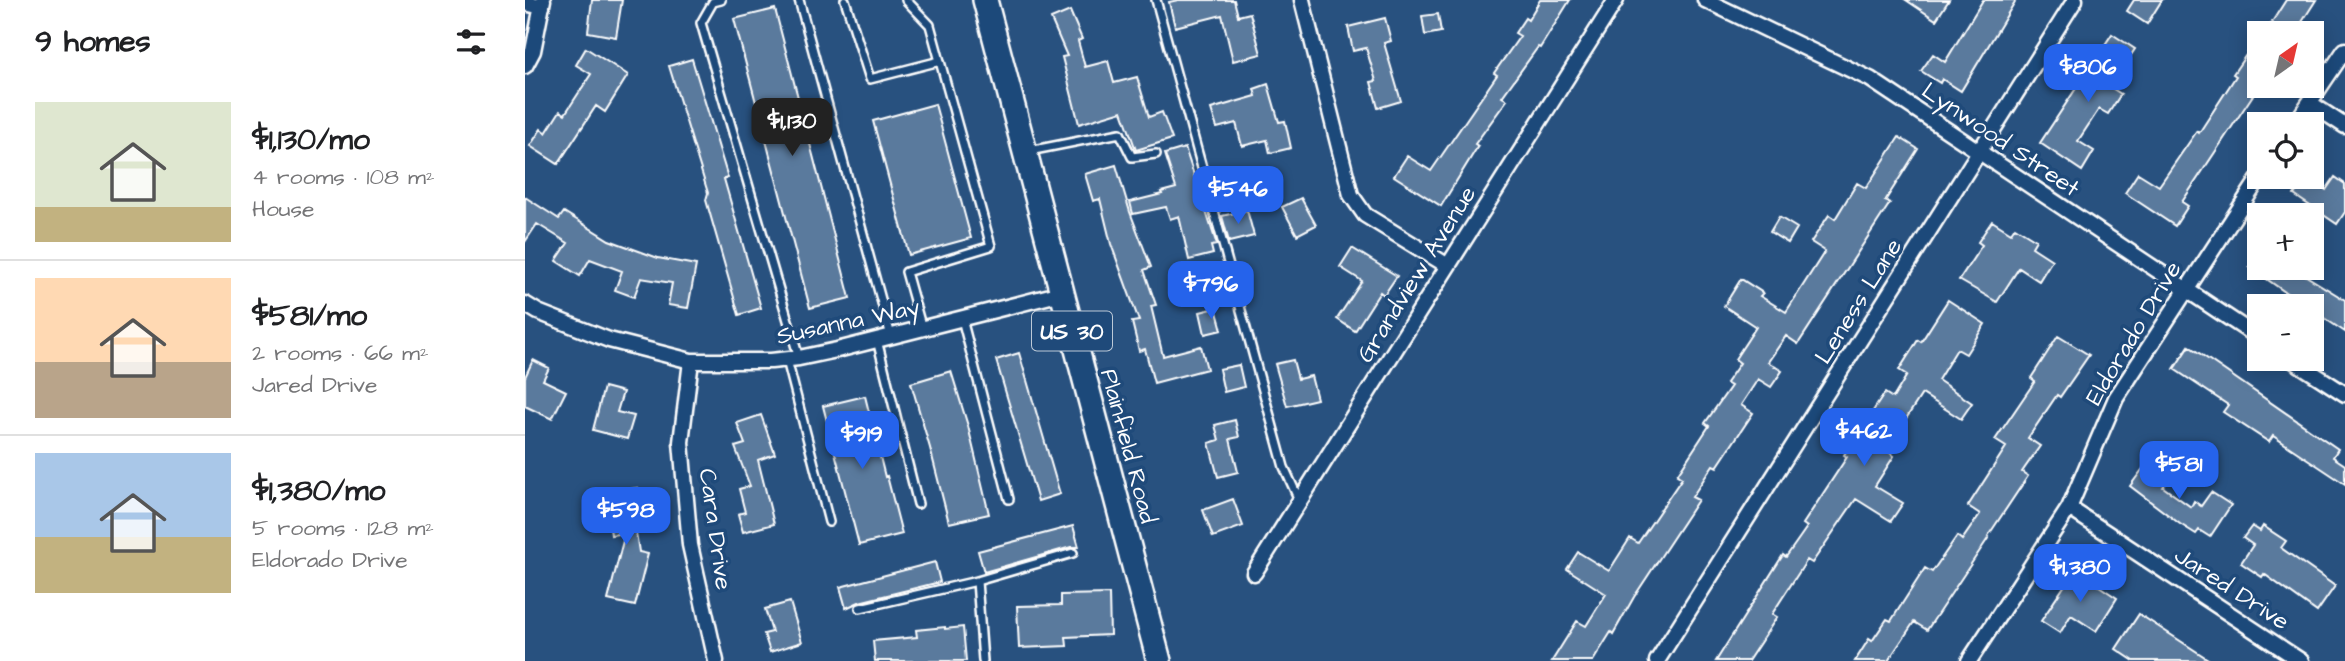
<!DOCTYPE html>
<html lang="en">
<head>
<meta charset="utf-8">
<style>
  :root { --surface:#fff; --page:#f2f2f2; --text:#202124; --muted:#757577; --line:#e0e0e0; --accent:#2563eb }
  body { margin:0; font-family:"Architects Daughter",sans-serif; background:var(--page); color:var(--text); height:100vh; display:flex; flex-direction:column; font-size:26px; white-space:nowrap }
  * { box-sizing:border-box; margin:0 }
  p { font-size:23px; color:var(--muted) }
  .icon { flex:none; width:38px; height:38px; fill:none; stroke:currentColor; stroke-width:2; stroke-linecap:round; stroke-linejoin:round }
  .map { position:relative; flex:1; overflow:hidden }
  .details { display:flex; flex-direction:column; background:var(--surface); width:525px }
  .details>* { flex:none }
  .needle { width:46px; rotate:34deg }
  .controls { position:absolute; left:1722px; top:21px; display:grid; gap:14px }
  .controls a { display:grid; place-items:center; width:77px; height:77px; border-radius:0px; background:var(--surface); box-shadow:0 4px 18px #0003; font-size:35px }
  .price { position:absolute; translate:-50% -60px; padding:0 16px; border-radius:14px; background:var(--accent); color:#fff; font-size:23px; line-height:46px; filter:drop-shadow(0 2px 4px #0008) }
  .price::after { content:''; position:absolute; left:50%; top:42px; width:21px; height:16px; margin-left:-10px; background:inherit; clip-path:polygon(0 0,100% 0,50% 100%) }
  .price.current { background:#222; color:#fff }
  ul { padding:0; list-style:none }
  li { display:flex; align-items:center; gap:21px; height:175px; padding:0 35px }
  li+li { border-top:2px solid var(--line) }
  li span { display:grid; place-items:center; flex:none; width:196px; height:140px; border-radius:0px; color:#555 }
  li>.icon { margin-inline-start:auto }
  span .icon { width:84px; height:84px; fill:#fffc; stroke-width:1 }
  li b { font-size:30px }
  h2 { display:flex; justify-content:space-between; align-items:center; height:84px; padding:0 35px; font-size:30px }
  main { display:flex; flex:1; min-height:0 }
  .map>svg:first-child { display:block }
  .building { fill:#5a7a9d; stroke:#fff; stroke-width:2 }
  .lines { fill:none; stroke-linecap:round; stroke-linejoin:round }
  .lane-casing { stroke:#fff; stroke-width:12 }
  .street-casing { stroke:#fff; stroke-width:19 }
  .primary-casing { stroke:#fff; stroke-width:28 }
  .lane { stroke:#1f4a7a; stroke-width:7 }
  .street { stroke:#1f4a7a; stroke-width:14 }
  .primary { stroke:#1f4a7a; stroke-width:23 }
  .labels { text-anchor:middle; stroke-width:7; stroke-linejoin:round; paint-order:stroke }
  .shield { fill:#1f4a7a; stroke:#bcc9d7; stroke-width:2 }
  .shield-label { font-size:23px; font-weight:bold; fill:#fff }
  .street-label { font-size:24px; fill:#fff; stroke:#1f4a7a }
</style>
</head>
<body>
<main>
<section class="details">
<h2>9 homes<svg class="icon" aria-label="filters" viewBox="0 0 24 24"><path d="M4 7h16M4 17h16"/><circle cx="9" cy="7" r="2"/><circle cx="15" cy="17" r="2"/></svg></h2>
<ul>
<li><span style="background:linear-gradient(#dfe7d0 75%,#c2b280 0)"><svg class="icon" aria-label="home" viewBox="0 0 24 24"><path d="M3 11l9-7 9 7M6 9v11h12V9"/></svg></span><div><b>$1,130/mo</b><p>4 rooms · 108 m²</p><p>House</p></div></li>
<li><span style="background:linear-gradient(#ffd9b3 60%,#b9a48a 0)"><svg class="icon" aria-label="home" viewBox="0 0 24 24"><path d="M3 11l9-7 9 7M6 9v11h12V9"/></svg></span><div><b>$581/mo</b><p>2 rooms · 66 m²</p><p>Jared Drive</p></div></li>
<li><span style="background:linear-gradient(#a9c7e8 60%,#c2b280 0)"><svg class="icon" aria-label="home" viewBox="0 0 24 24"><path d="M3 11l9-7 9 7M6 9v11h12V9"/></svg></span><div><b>$1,380/mo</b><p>5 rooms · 128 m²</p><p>Eldorado Drive</p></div></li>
</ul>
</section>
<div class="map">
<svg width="1820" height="661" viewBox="0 0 1820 661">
  <rect width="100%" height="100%" fill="#28517f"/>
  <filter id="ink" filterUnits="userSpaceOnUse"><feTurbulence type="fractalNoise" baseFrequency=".0143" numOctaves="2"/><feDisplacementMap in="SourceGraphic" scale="14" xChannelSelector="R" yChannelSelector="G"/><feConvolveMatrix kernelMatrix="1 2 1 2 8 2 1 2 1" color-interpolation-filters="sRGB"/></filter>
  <g filter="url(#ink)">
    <path class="building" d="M67,0H97L91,37L63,32Z
      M653,0H709L713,16L725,13L736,54L708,61L697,15L650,27L644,2Z
      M1015,0H1045L1015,48L1013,47L977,97L982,100L950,144L953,146L916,206L869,176L882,156L906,171L972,75L969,73L995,36L990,33L1000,18L1003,20Z
      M1381,0H1424L1411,20Z
      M1458,0H1491L1436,91L1417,79L1415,83L1396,71L1408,54L1420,62Z
      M1609,0H1637L1622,24L1602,11Z
      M1761,0H1791L1770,33H1740Z
      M250,9L325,298L285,308L209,19Z
      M545,11L557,39L553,41L560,67L583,61L589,83L612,77L624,117L637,112L647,139L611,150L597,111L554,124L537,57L542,56L526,19Z
      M913,14L916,32L900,35L897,16Z
      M860,18L866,41L859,43L876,101L853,108L846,82L851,81L841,48L828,51L823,27Z
      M1587,34L1610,49L1585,87L1596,94L1583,114L1574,109L1553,141L1569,151L1557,171L1515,143Z
      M1734,36V86L1657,202L1663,206L1650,226L1600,193L1613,173L1634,186L1672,131L1674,133L1711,76L1708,74Z
      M61,48L103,75L80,112L71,106L33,164L5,146L16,129L21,133L35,111L40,114L66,74L51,65Z
      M167,59L203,178L199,179L236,308L214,315L181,200L183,193L144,66Z
      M743,84L754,122L760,121L766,148L745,153L742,140L717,146L711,123L692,128L686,109L731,96L729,89Z
      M410,104L446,238L384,255L348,121Z
      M1374,137L1393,149L1360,201L1365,203L1273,344L1261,336L1243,362L1257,371L1246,387L1233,379L1216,405L1228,413L1192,467L1188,465L1167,497L1173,500L1109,597L1088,634L1086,632L1068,661H1027L1052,621L1061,626L1081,594L1042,569L1053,552L1084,571L1105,538L1113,543L1157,478L1152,475L1184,426L1180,423L1206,386L1201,383L1215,363L1210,359L1231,327L1199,306L1216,279L1238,293L1235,296L1261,312L1300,251L1286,242L1304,215L1310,219L1332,183L1341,188Z
      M660,148L692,245L686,246L688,254L664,260L654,216L645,219L641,207L608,214L605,202L637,194L636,192L651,188L640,154Z
      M591,165L605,212L626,267L619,270L631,305L626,306L638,356L676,346L682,369L629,383L620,349L614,351L607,322L614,321L586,244L575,199L568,201L560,174Z
      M1781,177L1801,190L1810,177L1820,184V212L1812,224L1769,195Z
      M0,197L34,219L39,212L84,240L133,258L171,265L163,308L143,305L147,283L116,278L109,297L90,290L97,271L65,259L55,276L31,261L43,243L12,224L0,242Z
      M776,198L791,225L772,235L757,207Z
      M722,210L729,236L704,242L697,216Z
      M1254,217L1272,228L1263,243L1245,232Z
      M1467,221L1486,233L1490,227L1511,240L1507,247L1527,260L1514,281L1494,268L1472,302L1434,280L1457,245L1453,242Z
      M827,248L872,276L859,295L855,292L830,331L812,319L837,281L815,267Z
      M1726,268H1782L1778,274L1820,300V332L1787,310V306H1780Z
      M1423,300L1460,324L1441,354L1432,349L1413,380L1447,403L1436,419L1397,394L1366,442L1370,444L1365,453L1369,456L1350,486L1378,503L1366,521L1331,499L1287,563L1282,560L1247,614L1252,617L1223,661H1191L1258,555L1261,557L1282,527L1278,524L1322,457L1319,455L1330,437L1339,443L1355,420L1346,414L1360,393L1368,398L1382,375L1374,370L1393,340L1396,342Z
      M691,308L697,330L680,334L675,312Z
      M1533,336L1564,355L1535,397L1532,395L1503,438L1515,446L1497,472L1503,476L1463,536L1464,537L1402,630L1389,622L1363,661H1330L1344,639L1347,641L1362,619L1366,621L1400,568L1407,572L1432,536L1437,540L1455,514L1443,506L1481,447L1470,440L1510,381L1506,378Z
      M1664,346L1813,449L1808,457L1820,465V484L1748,436L1744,442L1698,412L1703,405L1649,369Z
      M494,353L535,494L513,501L471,360Z
      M8,360L24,368L18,380L41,391L27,419L0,406V377Z
      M768,360L773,379L786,376L792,399L762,406L750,364Z
      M714,365L719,387L699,392L694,369Z
      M426,371L443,426L464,514L424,523L405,448L386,383Z
      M79,387L98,392L92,412L109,416L102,439L68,430Z
      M340,396L360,477L362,476L377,534L334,545L298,406Z
      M236,415L250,454L233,460L249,524L218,532L213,514L220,512L214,489L225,486L210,447L220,444L212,423Z
      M710,420L714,437L705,439L713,472L693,477L684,443L694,440L690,425Z
      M1626,458L1647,473L1638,487L1666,507L1669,501L1676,506L1686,492L1706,505L1685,537L1674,530L1671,534L1655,524L1605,486Z
      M112,488L114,506L107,507L114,552L123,554L110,606L83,600L100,533L86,535L80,493Z
      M708,499L718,526L688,537L678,510Z
      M548,526L554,547H546L459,572L453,551Z
      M1727,526L1735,531L1738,526L1761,541L1756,548L1810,586L1792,612L1739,574L1737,577L1716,563L1728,545L1718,538Z
      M410,562L415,582L334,602L321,608L315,587Z
      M1550,570L1592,598L1571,631L1546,615L1535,633L1516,621Z
      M584,594L585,635L541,637L542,646L494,648L492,606L536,605V595Z
      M265,602L277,642L245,652L239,634L247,632L240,609Z
      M1614,614L1686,661H1609L1591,649Z
      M420,627V629L438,627L441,661H350L348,641L392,637L391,630Z"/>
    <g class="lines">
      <defs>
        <path id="lane" d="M196,0L188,2L176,23L274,358
          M274,0L366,336
          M320,0L345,79L415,61
          M381,0L405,25L466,246L381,272L397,329
          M631,0L759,467L774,500
          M504,151L595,133L607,157L631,154
          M437,319L484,499
          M352,340L393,504
          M262,360L304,522
          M335,608L452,581
          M458,661L452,581L548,553"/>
        <path id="street" d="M777,0L826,195L840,215L923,266
          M1180,0L1345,79L1734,338
          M0,3L17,7
          M0,66L8,51L18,0
          M1785,103L1820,126
          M1770,124L1820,50
          M0,304L13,312L84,340L166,361H246L274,358L312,350L537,293
          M1766,359L1820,394
          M166,361L156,442L165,545L191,661
          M1544,508L1776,661
          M729,573L1091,0
          M1132,661L1550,0
          M1444,661L1544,508L1591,398L1735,177"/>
        <path id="primary" d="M460,0L634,661"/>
      </defs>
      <use href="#lane" class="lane-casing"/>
      <use href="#street" class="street-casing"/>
      <use href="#primary" class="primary-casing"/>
      <use href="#lane" class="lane"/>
      <use href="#street" class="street"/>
      <use href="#primary" class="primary"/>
    </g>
  </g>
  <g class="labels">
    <rect class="shield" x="507" y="311.5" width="80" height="39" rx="5"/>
    <g class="shield-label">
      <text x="547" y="339">US 30</text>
    </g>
    <g class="street-label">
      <text transform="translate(1476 139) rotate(34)" y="8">Lynwood Street</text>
      <text transform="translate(891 274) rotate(-58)" y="8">Grandview Avenue</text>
      <text transform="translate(1333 301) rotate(-58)" y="8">Leness Lane</text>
      <text transform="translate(323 321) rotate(-12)" y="8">Susanna Way</text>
      <text transform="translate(1608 333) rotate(-59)" y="8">Eldorado Drive</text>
      <text transform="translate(604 446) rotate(75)" y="8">Plainfield Road</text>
      <text transform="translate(191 529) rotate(82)" y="8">Cara Drive</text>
      <text transform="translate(1707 588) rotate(33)" y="8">Jared Drive</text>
    </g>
  </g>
</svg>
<div class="controls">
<a><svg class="needle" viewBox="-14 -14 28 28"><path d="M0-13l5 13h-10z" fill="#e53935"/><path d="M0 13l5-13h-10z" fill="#757577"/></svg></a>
<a><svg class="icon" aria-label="locate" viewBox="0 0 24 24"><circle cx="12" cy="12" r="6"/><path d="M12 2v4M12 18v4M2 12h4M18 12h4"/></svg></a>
<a>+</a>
<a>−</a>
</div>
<b class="price" style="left:1563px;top:104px">$806</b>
<b class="price current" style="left:267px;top:158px">$1,130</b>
<b class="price" style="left:713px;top:226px">$546</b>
<b class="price" style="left:686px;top:321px">$796</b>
<b class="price" style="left:1339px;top:468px">$462</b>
<b class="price" style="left:337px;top:471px">$919</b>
<b class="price" style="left:1654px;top:501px">$581</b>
<b class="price" style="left:101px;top:547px">$598</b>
<b class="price" style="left:1555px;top:604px">$1,380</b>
</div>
</main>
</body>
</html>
